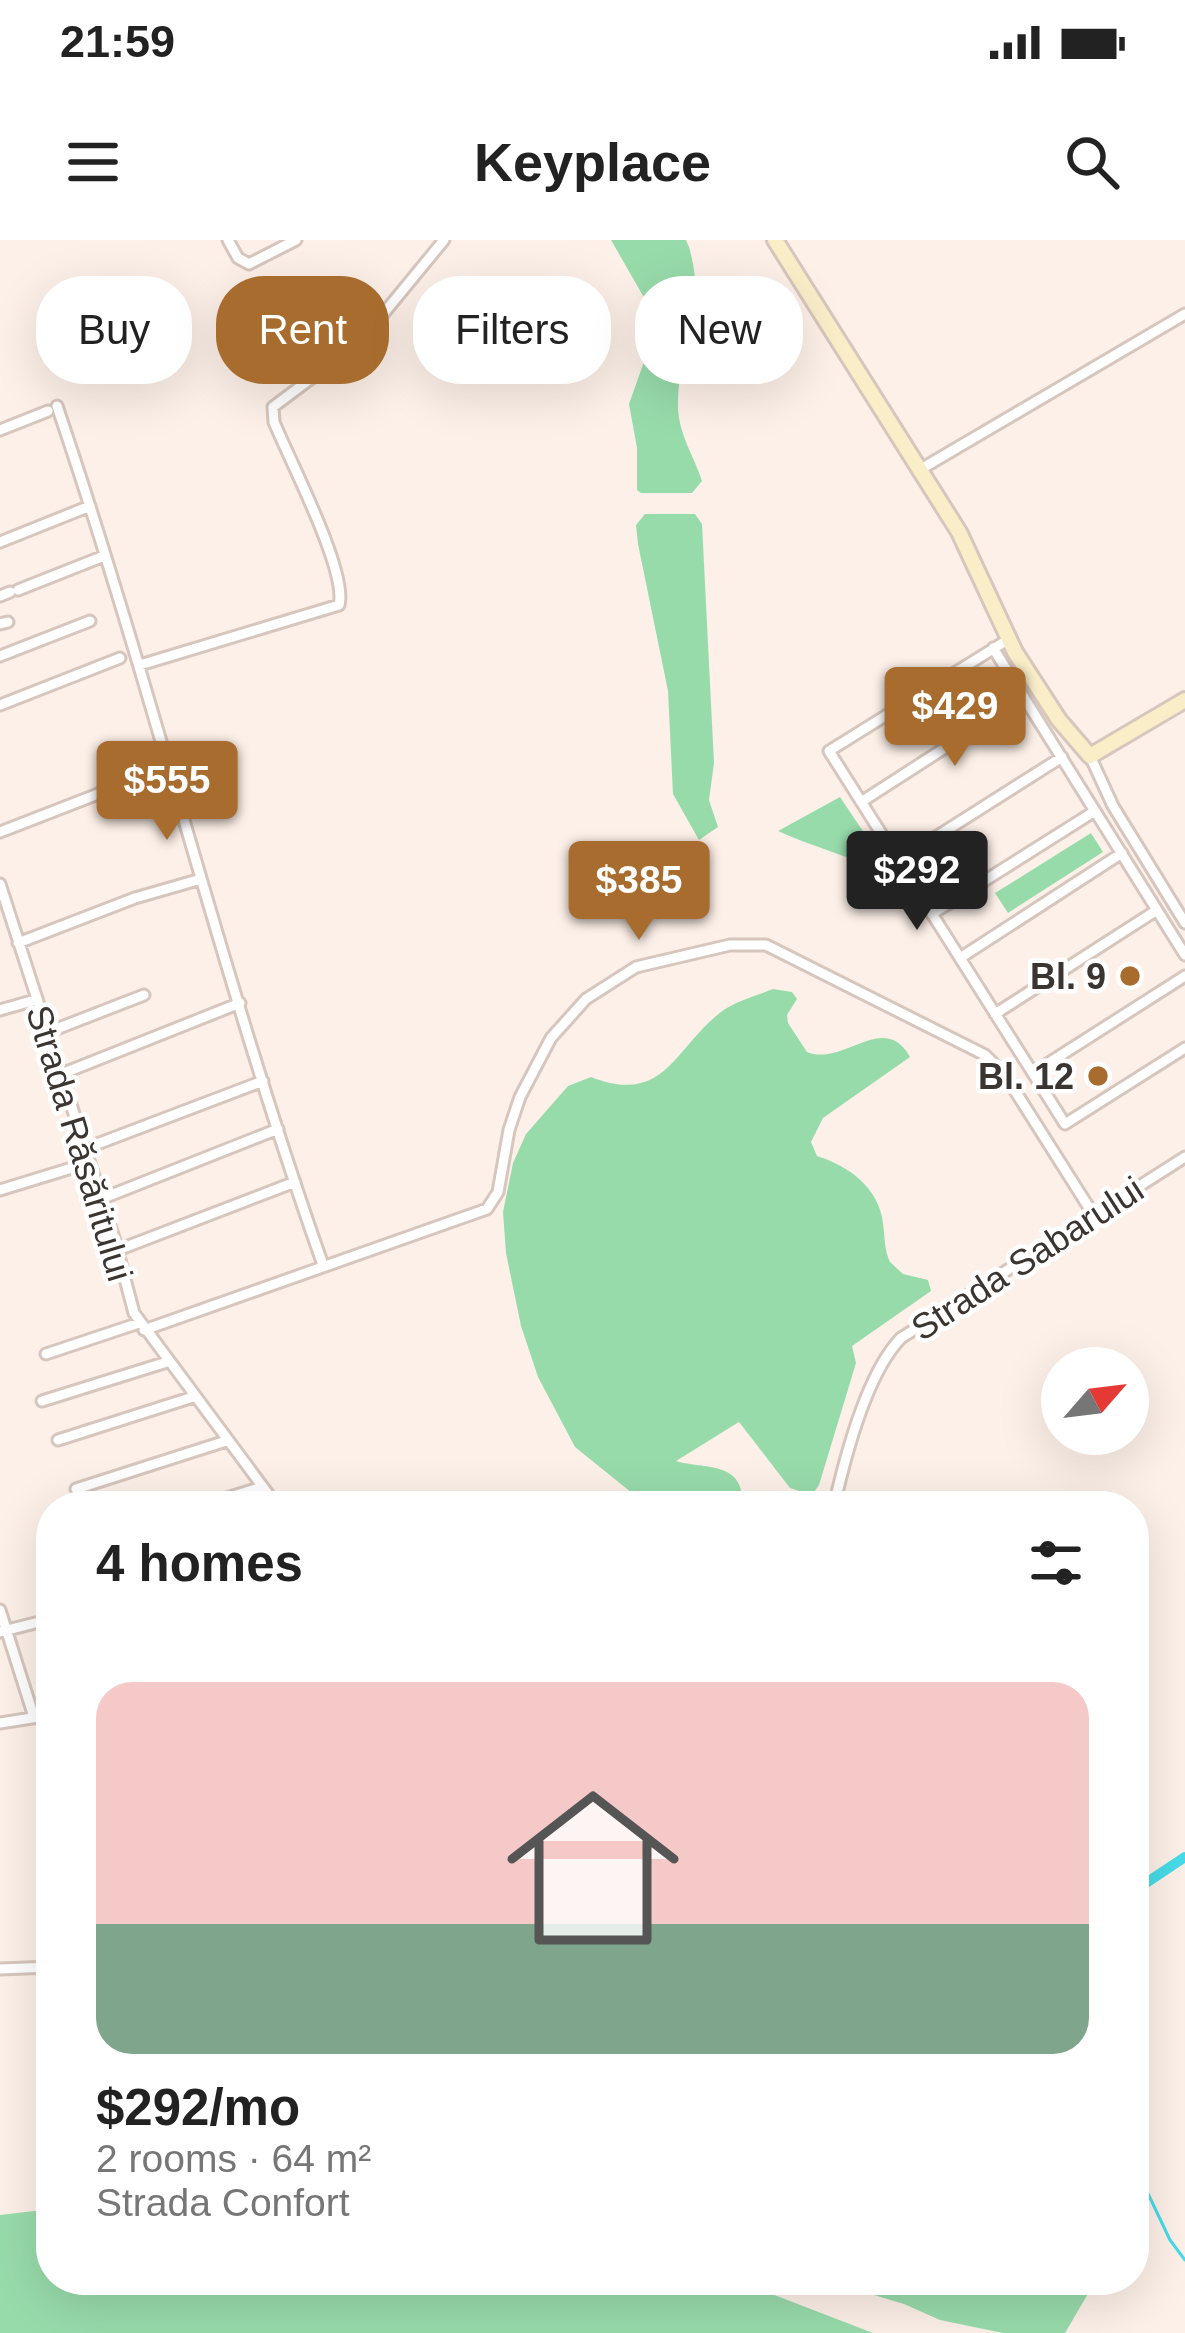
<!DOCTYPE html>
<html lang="en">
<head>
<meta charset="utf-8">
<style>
  :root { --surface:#fff; --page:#f2f2f2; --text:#222; --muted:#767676; --line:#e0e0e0; --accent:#a86d2e }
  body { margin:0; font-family:Helvetica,sans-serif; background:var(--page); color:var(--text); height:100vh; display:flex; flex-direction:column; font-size:45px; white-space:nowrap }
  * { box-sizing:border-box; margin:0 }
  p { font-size:39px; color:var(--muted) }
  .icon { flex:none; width:66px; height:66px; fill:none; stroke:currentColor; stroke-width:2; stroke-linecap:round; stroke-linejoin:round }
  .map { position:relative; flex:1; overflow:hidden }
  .details { position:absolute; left:36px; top:1251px; width:1113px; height:804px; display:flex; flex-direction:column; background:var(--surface); border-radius:48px; box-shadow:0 12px 48px #0002 }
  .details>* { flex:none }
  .banner { position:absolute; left:36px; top:36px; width:1113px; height:108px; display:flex; gap:24px }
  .needle { width:78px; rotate:62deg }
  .fabs { position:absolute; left:1041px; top:1107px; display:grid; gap:24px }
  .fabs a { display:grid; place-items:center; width:108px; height:108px; border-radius:50%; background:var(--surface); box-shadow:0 12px 48px #0002; font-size:60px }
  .price { position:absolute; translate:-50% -102px; padding:0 27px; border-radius:12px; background:var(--accent); color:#fff; font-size:39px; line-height:78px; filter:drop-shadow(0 3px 6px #0008) }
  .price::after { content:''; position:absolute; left:50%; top:72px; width:36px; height:27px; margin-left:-18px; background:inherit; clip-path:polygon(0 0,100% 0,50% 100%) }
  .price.active { background:#222; color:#fff }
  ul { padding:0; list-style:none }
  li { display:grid; align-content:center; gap:24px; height:636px; padding:0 60px }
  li+li { border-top:3px solid var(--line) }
  li span { display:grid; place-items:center; height:372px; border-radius:36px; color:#555 }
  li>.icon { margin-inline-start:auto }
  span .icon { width:216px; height:216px; fill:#fffc; stroke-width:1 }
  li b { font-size:51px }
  h2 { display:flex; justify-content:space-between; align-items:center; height:144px; padding:0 60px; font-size:51px }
  .tag { padding:0 42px; border-radius:48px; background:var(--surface); box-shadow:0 12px 48px #0002; font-size:42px; line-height:108px }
  .tag.active { background:var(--accent); color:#fff }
  .status { display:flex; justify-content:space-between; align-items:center; height:84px; padding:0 60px; background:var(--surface); direction:ltr }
  .status svg { height:33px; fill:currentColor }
  header { display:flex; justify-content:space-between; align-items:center; height:156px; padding:0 60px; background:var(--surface); font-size:54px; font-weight:600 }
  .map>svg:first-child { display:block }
  .green { fill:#98dbab }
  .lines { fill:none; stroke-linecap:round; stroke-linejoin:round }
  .stream { stroke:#47dbe7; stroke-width:3 }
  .canal { stroke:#47dbe7; stroke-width:10 }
  .street-casing { stroke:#d6c6bd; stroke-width:15 }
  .secondary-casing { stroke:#d6c6bd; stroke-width:20 }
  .street { stroke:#fff; stroke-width:9 }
  .secondary { stroke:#faeec9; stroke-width:14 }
  .poi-dot { fill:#a86d2e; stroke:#fff; stroke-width:4.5 }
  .labels { text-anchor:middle; stroke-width:9; stroke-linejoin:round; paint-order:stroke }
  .poi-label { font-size:36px; font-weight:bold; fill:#3b3531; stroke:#fff; text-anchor:end }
  .street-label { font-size:36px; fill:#3b3531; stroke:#fff }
</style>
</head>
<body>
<div class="status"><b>21:59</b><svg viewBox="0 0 49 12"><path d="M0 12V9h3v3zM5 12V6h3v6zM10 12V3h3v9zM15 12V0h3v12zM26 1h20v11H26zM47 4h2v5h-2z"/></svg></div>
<header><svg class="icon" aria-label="menu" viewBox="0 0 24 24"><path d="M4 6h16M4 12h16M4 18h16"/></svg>Keyplace<svg class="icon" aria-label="search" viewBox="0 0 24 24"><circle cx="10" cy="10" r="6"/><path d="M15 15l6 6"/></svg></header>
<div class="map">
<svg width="1185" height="2093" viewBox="0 0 1185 2093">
  <rect width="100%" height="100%" fill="#fdf0e8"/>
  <path class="green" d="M611,0H686L689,7C709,77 677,107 678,168C679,195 694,216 702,241L692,253H641L637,250V208L629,164L658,82Z
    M645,274H695L702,284L714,523L709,560L718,587L699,600L673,554L668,451L638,304L636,285Z
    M840,557L889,630L884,633C850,616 813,607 778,591Z
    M1091,593L1103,612L1008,673L995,653Z
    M773,749L792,752L797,759L787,775L788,783L807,812C844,827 884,770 910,817L823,878L811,902L817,916C849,926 879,948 883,983C885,998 884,1009 890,1022L903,1034L928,1040L931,1051L852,1106L856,1123L819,1245L812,1255L790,1248L739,1182L676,1221C701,1229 738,1221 742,1255L737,1264L663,1266L632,1253L575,1207L538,1137L521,1086L506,1013L503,972L513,923L526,894L568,846L591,837C665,866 674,808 721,772C735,761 756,756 773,749Z
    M51,1969V2040H735L873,2093H0V1975Z
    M824,2040H1080L1089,2052L1065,2093H1003L940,2080L904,2064Z"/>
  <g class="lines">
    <path class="stream" d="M1134,1924L1170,2000L1185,2020"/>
    <path class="canal" d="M1134,1651L1185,1617"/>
    <defs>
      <path id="street" d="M228,0L238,18L249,24L296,0
        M57,166C153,449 223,742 323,1025
        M0,190L48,171
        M921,229L1185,74
        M0,302L90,266
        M18,350L104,316
        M0,356L10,352
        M0,384L8,382
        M1009,399L829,511L1065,884L1185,808
        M993,408L1185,715
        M0,416L90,381
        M140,425L339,365C348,332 289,219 274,182L273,167L361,101L444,0
        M0,465L120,418
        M1090,516L1113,566L1185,683
        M861,562L1024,457
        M0,592L129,542L164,515
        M898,621L1062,517
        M0,644L115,1001L134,1073L277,1266
        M932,674L1095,571
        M18,703L135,658L201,639
        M960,718L1122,613
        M0,770L35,760
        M995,774L1157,670
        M46,793L144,755
        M1033,833L1185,736
        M59,835L240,763
        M84,909L263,841
        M0,950L88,923
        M101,959L278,889
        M118,1010L295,942
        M144,1090L487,969L498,952L509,890L520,857L551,798L586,759L636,727L730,705H766L985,815L1005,835L1093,974
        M46,1114L139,1083
        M42,1161L167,1122
        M58,1200L193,1157
        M76,1249L226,1201
        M201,1266L262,1247
        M834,1266C845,1217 866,1134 901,1098L1185,917
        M0,1370L34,1477
        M0,1392L51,1379
        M0,1483L51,1475
        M0,1729L51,1727"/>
      <path id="secondary" d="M775,0L959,292L1015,412L1059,480L1090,516L1185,460"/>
    </defs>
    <use href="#street" class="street-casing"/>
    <use href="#secondary" class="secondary-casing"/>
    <use href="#street" class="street"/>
    <use href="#secondary" class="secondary"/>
  </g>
  <g class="poi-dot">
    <circle cx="1130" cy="736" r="12"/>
    <circle cx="1098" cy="836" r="12"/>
  </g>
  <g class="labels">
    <g class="poi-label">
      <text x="1106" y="749">Bl. 9</text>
      <text x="1074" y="849">Bl. 12</text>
    </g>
    <g class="street-label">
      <text transform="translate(80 903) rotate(73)" y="13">Strada Răsăritului</text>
      <text transform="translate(1027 1018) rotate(-33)" y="13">Strada Sabarului</text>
    </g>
  </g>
</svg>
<div class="fabs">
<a><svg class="needle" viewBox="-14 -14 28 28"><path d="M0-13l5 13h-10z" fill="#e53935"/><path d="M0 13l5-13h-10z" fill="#767676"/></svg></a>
</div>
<b class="price" style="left:955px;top:529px">$429</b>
<b class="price" style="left:167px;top:603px">$555</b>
<b class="price active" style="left:917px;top:693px">$292</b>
<b class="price" style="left:639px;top:703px">$385</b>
<div class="banner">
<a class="tag">Buy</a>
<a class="tag active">Rent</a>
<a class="tag">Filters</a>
<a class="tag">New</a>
</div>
<section class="details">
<h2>4 homes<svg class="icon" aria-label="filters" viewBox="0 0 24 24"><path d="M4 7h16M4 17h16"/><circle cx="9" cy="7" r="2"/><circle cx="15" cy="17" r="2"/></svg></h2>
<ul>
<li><span style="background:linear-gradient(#f6c9c9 65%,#7fa58c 0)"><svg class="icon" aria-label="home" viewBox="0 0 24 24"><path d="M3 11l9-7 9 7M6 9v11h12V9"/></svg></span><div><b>$292/mo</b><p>2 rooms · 64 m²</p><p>Strada Confort</p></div></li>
</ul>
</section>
</div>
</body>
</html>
